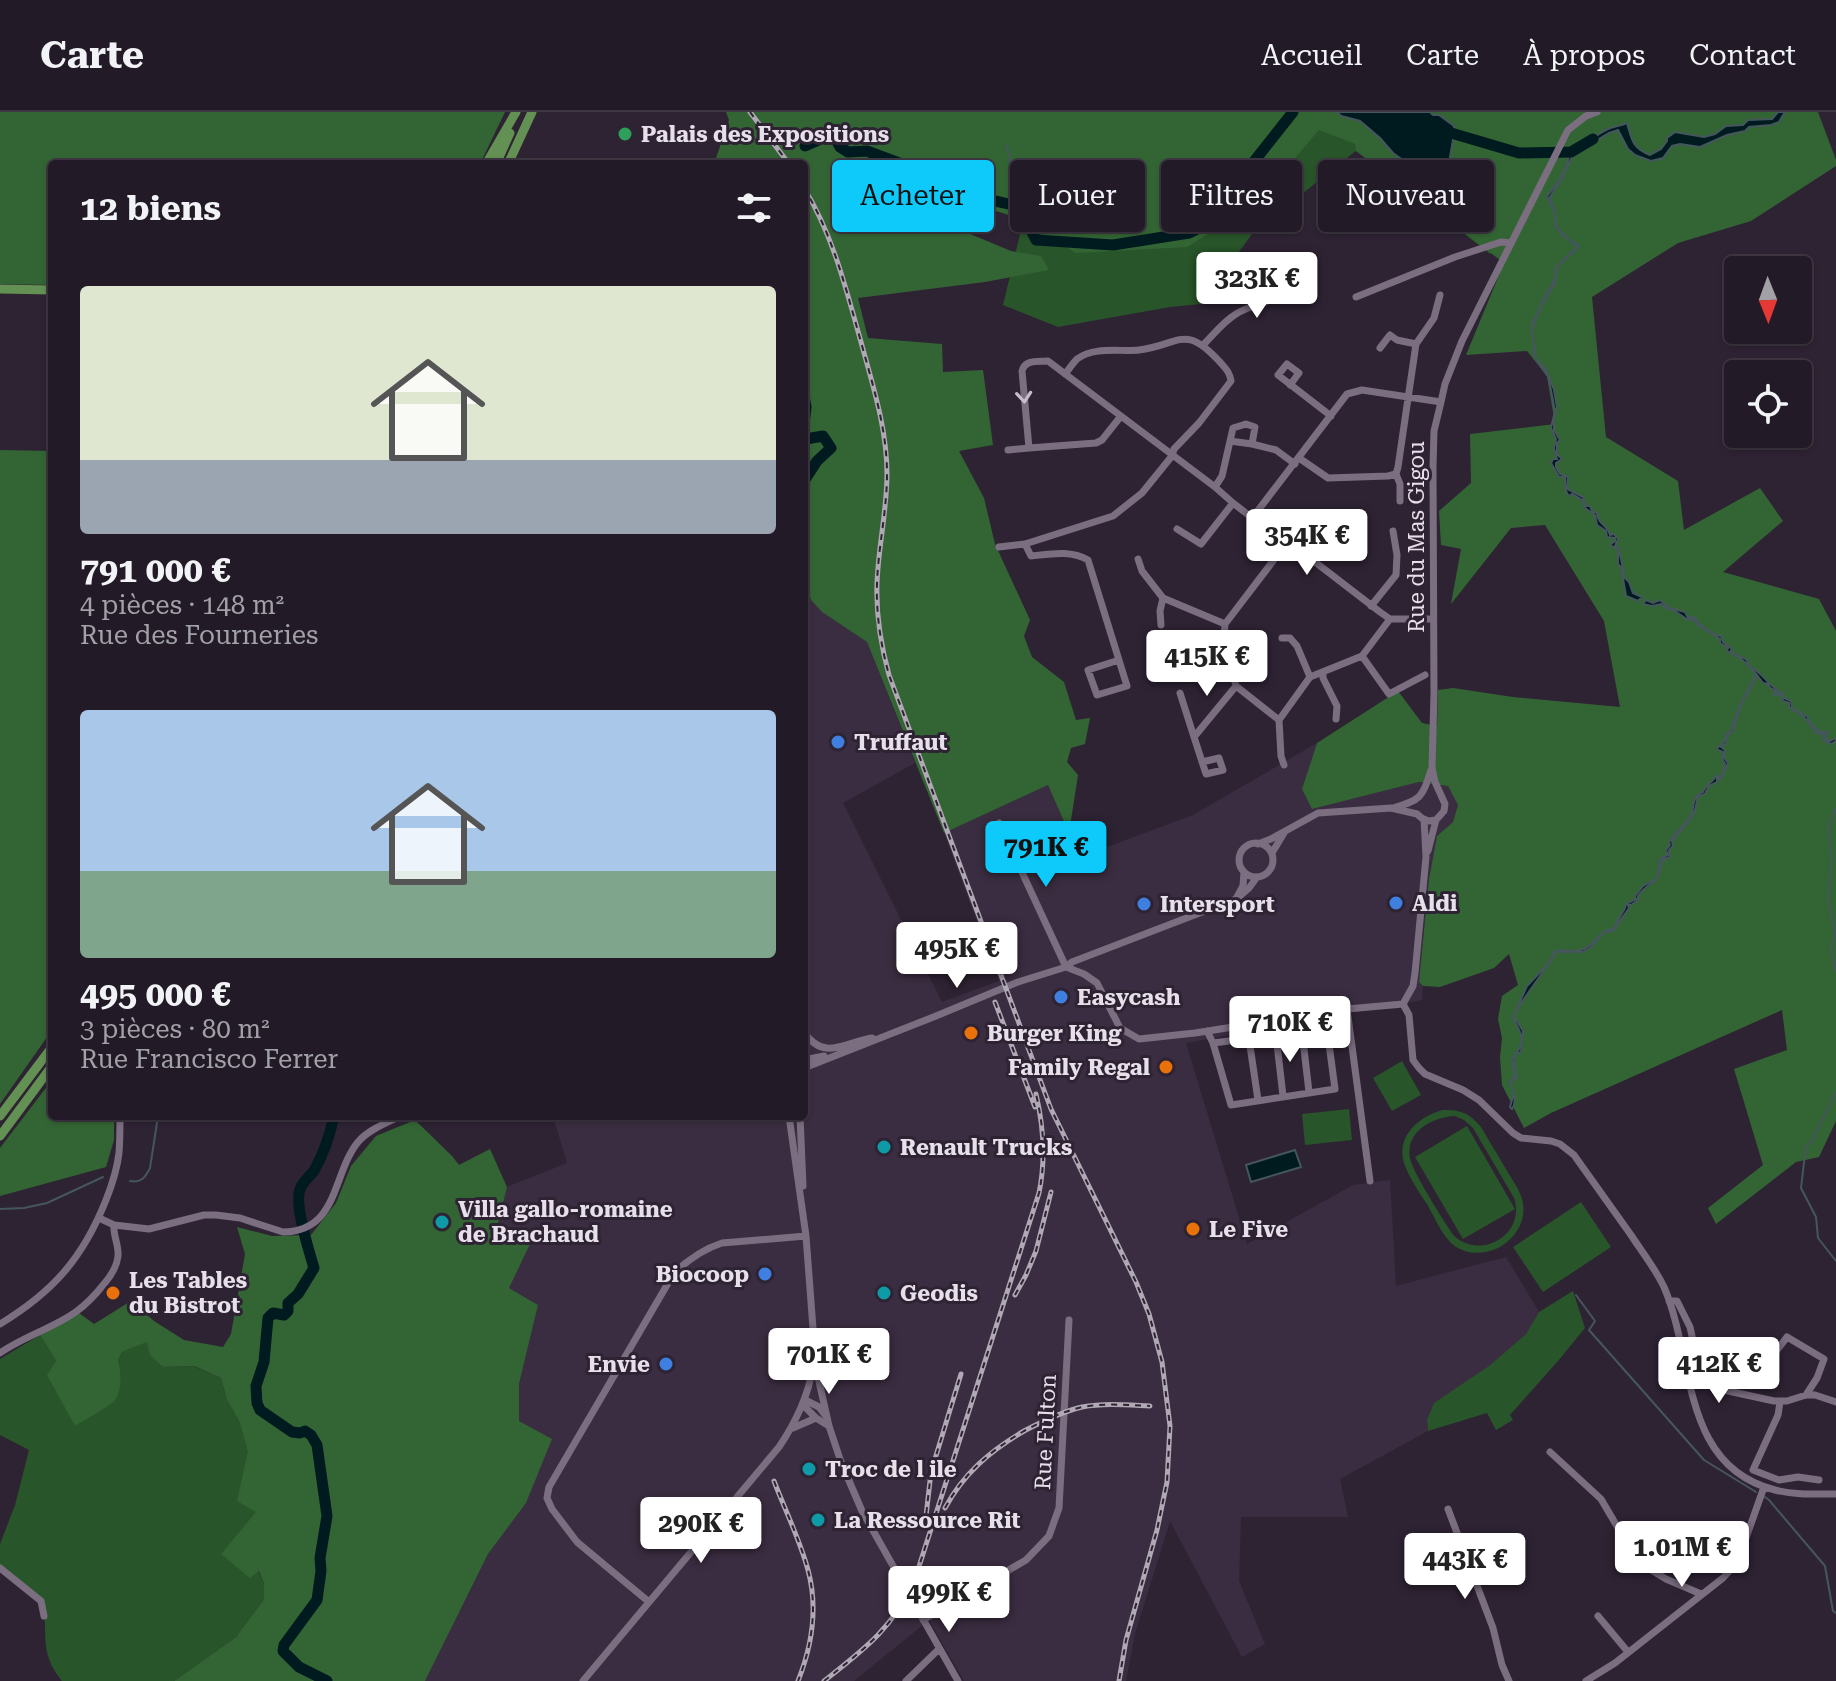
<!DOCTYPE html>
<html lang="fr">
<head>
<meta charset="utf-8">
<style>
  :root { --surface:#221a26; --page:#2e2732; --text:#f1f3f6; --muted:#a2a1a7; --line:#3f3843; --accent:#0ecafa }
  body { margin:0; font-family:"Roboto Serif",serif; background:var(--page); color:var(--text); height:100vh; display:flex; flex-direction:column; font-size:30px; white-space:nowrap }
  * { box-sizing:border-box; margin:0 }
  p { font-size:26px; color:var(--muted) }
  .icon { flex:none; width:44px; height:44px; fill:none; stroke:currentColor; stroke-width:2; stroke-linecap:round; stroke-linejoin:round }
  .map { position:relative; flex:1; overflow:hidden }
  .sheet { position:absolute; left:48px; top:48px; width:760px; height:960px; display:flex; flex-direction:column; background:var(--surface); border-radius:8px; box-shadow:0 2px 6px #0004,0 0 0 2px var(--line) }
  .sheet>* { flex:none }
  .guide { position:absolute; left:832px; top:48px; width:760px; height:72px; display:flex; gap:16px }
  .needle { width:52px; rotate:179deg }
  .controls { position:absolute; left:1724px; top:144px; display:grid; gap:16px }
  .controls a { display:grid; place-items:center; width:88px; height:88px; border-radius:8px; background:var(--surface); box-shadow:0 2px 6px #0004,0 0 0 2px var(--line); font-size:40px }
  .price { position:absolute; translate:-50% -68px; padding:0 18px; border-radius:8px; background:#fff; color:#222; font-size:26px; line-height:52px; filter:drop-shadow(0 2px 4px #0008) }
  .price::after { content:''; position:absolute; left:50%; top:48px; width:24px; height:18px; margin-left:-12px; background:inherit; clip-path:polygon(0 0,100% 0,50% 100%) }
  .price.on { background:var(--accent); color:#111 }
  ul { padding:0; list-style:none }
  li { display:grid; align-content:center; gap:16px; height:424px; padding:0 32px }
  li span { display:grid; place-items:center; height:248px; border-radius:8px; color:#555 }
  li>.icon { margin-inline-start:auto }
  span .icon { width:144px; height:144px; fill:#fffc; stroke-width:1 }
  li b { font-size:34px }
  h2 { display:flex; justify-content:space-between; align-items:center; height:96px; padding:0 32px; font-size:34px }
  .tag { padding:0 28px; border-radius:8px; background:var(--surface); box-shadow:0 2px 6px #0004,0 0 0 2px var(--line); font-size:28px; line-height:72px }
  .tag.on { background:var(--accent); color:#111 }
  header { display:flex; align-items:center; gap:48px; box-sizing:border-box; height:112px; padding:0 40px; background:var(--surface); border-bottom:2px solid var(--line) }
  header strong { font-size:38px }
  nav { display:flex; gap:44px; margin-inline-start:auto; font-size:28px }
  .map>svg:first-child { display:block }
  .built { fill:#3b2d41 }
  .green { fill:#285529; fill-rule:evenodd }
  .forest { fill:#336534 }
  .water { fill:#001b20; stroke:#45565d; stroke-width:2 }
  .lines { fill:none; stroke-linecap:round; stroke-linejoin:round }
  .stream { stroke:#45565d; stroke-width:2 }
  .river { stroke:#001b20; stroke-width:11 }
  .minor { stroke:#7b6e81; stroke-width:7 }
  .major { stroke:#639053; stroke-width:9 }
  .rail-casing { stroke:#b0a8b4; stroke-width:5 }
  .rail { stroke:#2e2333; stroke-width:2; stroke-dasharray:6; stroke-linecap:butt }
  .oneway { stroke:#c7beca }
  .leisure-dot { fill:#2e9e5b; stroke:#2e2333; stroke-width:3 }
  .shop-dot { fill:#3f7fe0; stroke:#2e2333; stroke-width:3 }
  .food-dot { fill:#e8710a; stroke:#2e2333; stroke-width:3 }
  .culture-dot { fill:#0f9aa8; stroke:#2e2333; stroke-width:3 }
  .labels { text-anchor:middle; stroke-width:6; stroke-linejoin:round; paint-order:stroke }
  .poi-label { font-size:22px; font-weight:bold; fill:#e7e0ea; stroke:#2e2333; text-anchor:start }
  .street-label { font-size:22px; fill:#e7e0ea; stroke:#2e2333 }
</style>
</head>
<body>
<header>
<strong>Carte</strong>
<nav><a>Accueil</a><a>Carte</a><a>À propos</a><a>Contact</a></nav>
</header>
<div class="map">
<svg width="1836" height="1569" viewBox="0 0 1836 1569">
  <rect width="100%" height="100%" fill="#2e2333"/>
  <path class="built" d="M804,466L811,488L822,500L867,530L915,651L843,691L942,890L999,869L944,721L1048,673L1069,721L1072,748L1193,703L1317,631L1302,677L1312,697L1419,670L1448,674L1458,693L1453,710L1437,724L1429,767L1419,870L1423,874L1422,888L1186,931L1247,1132L1353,1073L1390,1068L1396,1174L1506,1145L1539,1200L1526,1222L1427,1308L1428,1319L1340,1367L1348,1405H1241L1239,1469L1265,1532L1242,1545L1170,1409L1135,1522L1126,1569H964L929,1508L854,1569H425L488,1442L526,1391L551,1327L519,1309V1272L538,1193L509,1176L497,1116L507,1075L567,1051L553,1004H804Z"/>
  <path class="green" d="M1543,0L1503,133L1490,142L1357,38L1252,122L1201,192L1170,195L1058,215L1003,193L1028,89L816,35Z
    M1402,949L1421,983L1392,999L1373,966Z
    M1349,997L1352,1028L1305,1033L1302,1002Z
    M1443,998C1460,997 1471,1002 1481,1015C1489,1029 1498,1043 1506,1057C1511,1066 1518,1075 1521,1084C1529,1105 1517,1126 1498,1136C1485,1142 1469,1143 1456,1135C1443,1126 1436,1108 1428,1094C1420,1081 1409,1066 1404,1051C1396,1024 1419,1004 1443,998ZM1455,1004L1464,1008L1473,1016L1514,1086C1526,1121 1483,1149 1454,1124C1445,1111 1413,1061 1410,1046C1405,1020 1432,1005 1455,1004Z
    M1467,1014L1515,1097L1463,1127L1415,1045Z
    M1581,1090L1611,1135L1543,1180L1513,1135Z
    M1573,1179L1585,1216L1558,1249L1510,1303L1513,1308L1496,1318L1487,1301L1428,1319L1427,1308L1434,1291L1489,1254L1526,1222L1539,1200Z
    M40,1223L56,1249L115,1288C120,1276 123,1261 118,1248L122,1240L148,1229L163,1255L193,1254L221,1266L227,1288L239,1309L249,1339L246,1354L257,1400L258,1458L264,1472V1487L236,1525L174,1569H62C40,1542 47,1525 44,1493L0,1453V1432L15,1393L29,1338L0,1323V1247Z"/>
  <path class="forest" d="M0,0H505L480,52H52V173L0,172Z
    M726,0H1818L1836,48V54L1751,109L1678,131L1592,185L1606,325L1678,369L1684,418L1760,376L1783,409L1723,460L1819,487L1836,519V1009L1819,1045L1796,1050L1716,1112L1708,1096L1763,1053L1734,957L1787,938L1782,898L1551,1001L1524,1016L1502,973L1500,945L1502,926L1498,907L1502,884L1518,873L1509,842L1494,856L1440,875L1423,874L1419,870L1429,767L1437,724L1453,710L1458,693L1448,674L1419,670L1312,697L1302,677L1317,631L1398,579L1422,611L1437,614L1438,578L1453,576L1513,585L1620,595L1604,509L1545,413L1511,416L1451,492L1461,437L1441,433L1439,399L1471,371L1470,322L1555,312L1547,264L1527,239L1466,243L1504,151L1356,39L1355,32L1319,18L1254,94L1187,135L1076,141L1015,105L971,91L931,61L907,72L903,94L1011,139L1041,144L1049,158L985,170L858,186L868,226L942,232L943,260L983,258L993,333L959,339L984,386L995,432L1030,508L1024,524L1032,545L1064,570L1076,608L1090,606L1085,632L1071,636L1067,650L1078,663L1069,721L1048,673L944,721L867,530L822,500L811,488L804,466V52H714L729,8Z
    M0,338L52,339V918L0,992Z
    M52,968V1004H114V1028L106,1055L0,1084V1036Z
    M415,1008L452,1044L459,1053L490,1037L507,1075L497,1116L530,1132L509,1176L538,1193L519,1272V1309L552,1327L526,1391L488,1442L425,1569H174L236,1525L264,1487V1472L259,1459L250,1466L221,1442L256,1400L237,1389L248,1339L239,1309L227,1288L221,1266L194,1254L163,1255L150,1243L147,1230L122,1240L118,1248C122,1258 122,1279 115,1288C109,1295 84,1308 75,1314L47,1263L56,1249L40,1223L79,1201L94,1212L131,1189L154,1209L184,1228L223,1235L231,1222L245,1142L237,1115L272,1124L311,1123L336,1091L351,1054L376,1024Z"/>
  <path class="water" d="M1337,0H1430L1433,3H1439L1454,14L1453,28L1449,51L1418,59L1393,41L1380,26L1360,9L1341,4Z
    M1778,0H1785L1779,10L1771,13L1749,15L1745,19L1727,23L1700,35L1680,32L1672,34L1663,46L1651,49L1635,43L1628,37L1618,18L1609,21L1573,43L1561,68L1550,85L1555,100L1556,114L1568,127L1579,134L1557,155L1555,172L1544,189L1535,208L1532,219L1536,247L1545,256L1550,267L1554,278L1557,295L1554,305V318L1560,328L1557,331V342L1562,347L1556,351V355L1560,362L1568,365L1567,377L1583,385L1586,394H1590L1592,399L1597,401C1597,412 1608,413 1610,423L1614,422L1618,427L1615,434L1619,436C1620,447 1624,456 1624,465L1629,470L1633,481L1642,485L1638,489L1626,484L1621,455L1618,452V438L1610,433L1615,429V426L1607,425L1606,419L1597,413L1595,403L1585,396L1582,388L1572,382L1569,384C1563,376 1566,373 1565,365H1559L1551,351L1553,347H1557L1554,336L1556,327L1551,316L1555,299L1548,263L1534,244L1532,212L1539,198L1543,187L1554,171L1556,155L1577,135L1555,114V102L1547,84C1557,72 1567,58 1569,43H1560V40C1584,39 1588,26 1608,17C1614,14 1621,14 1627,11C1632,28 1632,36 1650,43L1661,37L1667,29V26L1675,20L1704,25L1715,22L1726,14L1743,13L1748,8L1772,7Z
    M1646,488L1653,491L1660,488L1669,496L1685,500L1688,506L1694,505C1699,513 1712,523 1721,524L1723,530L1732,537L1730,540L1746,547L1751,556C1762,559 1767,573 1777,577L1776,581L1782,580L1784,586L1791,589L1792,596L1808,605V608L1819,620H1828L1825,628L1830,629L1836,626V629L1831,632L1823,628L1825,622H1818C1812,616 1808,609 1803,604C1798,600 1793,599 1789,595V591L1783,589L1781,582L1774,583L1775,578L1770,576L1768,572L1763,571L1757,563L1741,593L1732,621L1727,623L1726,632L1720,634L1725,638L1724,646L1728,651L1721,667L1717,666V670L1709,674L1705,682L1697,685C1697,705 1684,714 1672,729L1673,734L1669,738L1670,745L1662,748C1657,779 1652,764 1638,784V788L1631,793H1628L1629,796L1613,819L1604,820L1591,835L1583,840H1556C1543,863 1526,880 1514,904L1523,919L1521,940L1516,942L1514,950L1517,965L1511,970C1512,979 1518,988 1512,997L1510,995L1514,981L1510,969L1515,964L1512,948C1514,944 1517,941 1519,937C1526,924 1517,916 1513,905L1527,874L1548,852L1555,839C1564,837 1573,841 1581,838C1595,834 1598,818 1613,817L1625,796L1626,792L1636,787L1635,784L1643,774L1657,766L1660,747L1668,743L1666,738L1670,733L1669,730C1675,722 1682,715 1688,708C1697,697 1689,685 1703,680C1706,672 1713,670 1716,664L1721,665L1725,652L1722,647L1723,640L1718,638L1717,636L1724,630L1726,622L1730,620L1740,593L1756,562C1751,557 1747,551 1741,547C1737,543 1731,542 1727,539L1728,536L1720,531V527L1698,513L1693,507L1688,508L1672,497L1669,498L1661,492L1652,494L1643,492Z
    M1295,1038L1301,1055L1251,1070L1246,1053Z"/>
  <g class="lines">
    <path class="stream" d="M1007,33L1014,72L1023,95
      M1550,86L1555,101V114L1566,126
      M1565,146L1576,138
      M1541,194C1544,183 1553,176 1555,164
      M1539,252L1549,266
      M1836,696L1828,716L1832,749L1828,786L1835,822L1831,836L1836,860
      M1836,980L1811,1031L1806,1033L1801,1076L1816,1105L1818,1126L1836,1149
      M130,1069C141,1071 145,1066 150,1056L158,1004
      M0,1097L24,1096L47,1091L103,1065
      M1576,1183L1595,1209L1589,1218L1704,1348L1756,1380
      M1765,1385L1769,1388L1825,1454L1833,1499L1836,1501"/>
    <path class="river" d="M1441,18L1519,41L1571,40L1593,27
      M805,34L828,24H834L840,35L848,40L867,39L907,54L914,62L921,63L931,52C939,56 941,64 949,69C974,86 995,89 1023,95V102L1036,128L1113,133L1189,121L1203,114L1293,0
      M804,284L806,295L804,312
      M804,318L806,327L823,324L831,336L817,349L804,369
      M327,1569L299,1555L283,1539L284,1533L317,1488L321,1459L320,1446L327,1404L317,1333L311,1323L305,1319L300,1321L292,1320L260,1298L257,1291L256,1274L264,1250L268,1206L273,1201L284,1203L288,1199V1191L298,1182L314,1156C309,1139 294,1093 300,1077C303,1069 311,1064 315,1057C324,1041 330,1022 334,1004"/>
    <path class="minor" d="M1356,185L1455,145L1501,130L1511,131
      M1204,232C1214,222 1223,210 1236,202C1254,190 1278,192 1289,172
      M1380,236L1390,223L1397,228L1416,232
      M1290,273L1299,261L1287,252L1278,263L1331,304
      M1121,304L1102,328L1096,331L1029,336L1022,259C1025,247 1038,250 1048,249L1215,375L1233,391L1286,432L1315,450L1380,500L1390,507H1433
      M1252,332L1276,338L1295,352
      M1008,338L1029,336
      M1299,346L1328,366L1388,364L1396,362L1398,355L1416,232L1434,206L1440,183
      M1396,362L1400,372V389
      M1215,375L1222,364L1233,316L1246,312L1255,315L1252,332L1230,329
      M1253,405L1347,282L1362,278L1441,290
      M1177,417L1201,432L1233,391
      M1025,432L1031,444C1051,442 1070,438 1088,448L1127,574L1097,583L1088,558L1119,548
      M1286,432L1225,512L1224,525L1236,574L1279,608L1310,565L1362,544L1390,507
      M999,435L1025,432L1113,404L1142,381L1172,344L1174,337L1199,311L1231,269C1230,260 1225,256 1219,249C1184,211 1180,233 1139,238C1120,240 1095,234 1077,247C1073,251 1069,257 1065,262
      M1138,447L1142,459L1163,486L1225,512
      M1371,494L1396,463L1397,443L1393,419
      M1161,513L1160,499L1163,486
      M1282,526H1290L1297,534L1310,565
      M1362,544L1389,582L1425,563
      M1323,561V566L1337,594L1336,607
      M1180,581L1194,625L1236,574
      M1279,608L1281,644L1284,653
      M1194,625L1206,662L1223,658L1219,646L1202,650
      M1393,696C1421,688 1422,686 1431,658
      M999,711L1066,855
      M1239 748a17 17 0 1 1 34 0a17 17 0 1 1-34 0Z
      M1258,732L1271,727L1318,701L1391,696L1417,702L1423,707L1429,709L1436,708L1444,699L1445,692L1435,670L1432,656L1434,582L1433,355L1434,319L1441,290L1445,272L1462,229L1568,18L1586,4L1597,0
      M1428,739L1436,708
      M1272,741L1284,721
      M1237,785L1243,774L1244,760
      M1066,855L1084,862L1097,871L1120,916L1139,927L1195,921L1347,897L1403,892
      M1403,892L1409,903L1413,948L1419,956L1425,962L1463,978L1479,988L1513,1021L1521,1026L1551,1029L1560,1032L1574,1043C1593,1070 1612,1096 1631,1123C1642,1140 1655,1156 1664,1175C1695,1246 1680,1354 1775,1378C1794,1383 1816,1382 1836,1382
      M1403,892L1413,874L1415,861L1426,745L1424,707
      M1347,897L1370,1069
      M1207,919L1213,931L1349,914
      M804,920C824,950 845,930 872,926
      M1302,920L1309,980
      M1276,923L1283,984
      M1249,927L1258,988
      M1213,931L1231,993L1335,977L1327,917
      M804,948L824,944
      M804,956L936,904L1018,870L1066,855L1072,850L1236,787L1249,776L1257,765
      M789,1004L806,1124L816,1256L829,1314L841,1350L862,1399L958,1569
      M800,1004L803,1074
      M99,1106L114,1113L149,1117L204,1103H216L240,1106L283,1120C339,1119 332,1062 358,1030C368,1018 386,1011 401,1004
      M1669,1189H1677L1690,1215L1698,1251L1703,1261L1719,1277L1774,1289H1787L1806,1283H1815L1836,1290
      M0,1212C53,1180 83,1146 106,1088C112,1073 117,1058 119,1041C120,1029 120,1016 120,1004
      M1777,1238L1787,1225L1824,1247L1817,1266L1806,1283
      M0,1241C24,1224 54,1216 77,1199C88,1191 96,1182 104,1172C110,1165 117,1154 118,1144C119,1133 113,1124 114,1113
      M805,1288L819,1295L825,1303
      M1780,1290L1778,1303L1753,1358L1779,1368L1798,1365L1819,1368
      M803,1293L816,1306L829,1314
      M793,1316L816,1306
      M1550,1340L1601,1387L1631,1438L1643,1453L1666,1467L1701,1482
      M1448,1397L1493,1516L1502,1553L1509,1569
      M0,1456L41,1489L44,1504
      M649,1490L577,1430L552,1397L547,1386L549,1375L674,1161C689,1147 703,1137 722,1131L806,1124
      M1598,1504L1628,1540
      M923,1508L1026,1448L1049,1424L1059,1396L1069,1208
      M583,1569L779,1335C796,1310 808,1285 813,1255
      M906,1569L939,1537
      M1586,1569L1615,1551L1723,1466L1734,1454L1741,1440L1764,1375"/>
    <path class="major" d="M486,52L516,0
      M496,52L510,21
      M508,52L532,0
      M0,177L52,178
      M0,1004L52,935
      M0,1024L52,954"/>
    <defs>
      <path id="rail" d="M750,0L789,52
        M804,76C833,123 846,177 861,230C873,274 887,317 887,362C887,399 878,436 877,472C876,503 881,534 889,563L1051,997L1136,1170L1149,1202L1162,1250L1170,1314L1167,1370L1157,1418L1126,1528L1119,1569
        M995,890L1035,995
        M1015,1183L1026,1163L1036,1139L1051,1080
        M774,1369C785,1398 800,1428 808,1458C818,1495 812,1534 798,1569
        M945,1396C964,1361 990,1339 1024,1319C1043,1309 1061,1300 1082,1295C1105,1291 1127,1293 1150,1294
        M925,1413L931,1360L961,1262
        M824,1569C863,1538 892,1517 914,1470L1039,1081C1046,1047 1044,1016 1036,982"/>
    </defs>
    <use href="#rail" class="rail-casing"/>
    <use href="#rail" class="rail"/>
  </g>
  <defs><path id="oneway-chevron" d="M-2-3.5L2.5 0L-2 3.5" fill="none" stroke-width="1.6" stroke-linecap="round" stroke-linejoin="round" transform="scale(2)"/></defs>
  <use class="oneway" href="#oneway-chevron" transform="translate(1024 285) rotate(85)"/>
  <circle class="leisure-dot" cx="625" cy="22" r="8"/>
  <g class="shop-dot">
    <circle cx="838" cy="630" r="8"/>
    <circle cx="1396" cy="791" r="8"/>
    <circle cx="1144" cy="792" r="8"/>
    <circle cx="1061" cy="885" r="8"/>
    <circle cx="765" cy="1162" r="8"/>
    <circle cx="666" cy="1252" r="8"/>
  </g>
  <g class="food-dot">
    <circle cx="971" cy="921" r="8"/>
    <circle cx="1166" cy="955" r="8"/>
    <circle cx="1193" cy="1117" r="8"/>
    <circle cx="113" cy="1181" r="8"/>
  </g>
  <g class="culture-dot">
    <circle cx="884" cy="1035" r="8"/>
    <circle cx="442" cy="1110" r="8"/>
    <circle cx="884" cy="1181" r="8"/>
    <circle cx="809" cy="1357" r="8"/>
    <circle cx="818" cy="1408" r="8"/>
  </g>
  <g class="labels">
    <g class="poi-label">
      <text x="641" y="30">Palais des Expositions</text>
      <text x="854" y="638">Truffaut</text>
      <text x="1412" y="799">Aldi</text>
      <text x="1160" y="800">Intersport</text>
      <text x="1077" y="893">Easycash</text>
      <text x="987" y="929">Burger King</text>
      <text x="1150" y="963" text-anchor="end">Family Regal</text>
      <text x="900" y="1043">Renault Trucks</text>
      <text x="458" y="1105">Villa gallo-romaine<tspan x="458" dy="25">de Brachaud</tspan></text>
      <text x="1209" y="1125">Le Five</text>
      <text x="749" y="1170" text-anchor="end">Biocoop</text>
      <text x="129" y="1176">Les Tables<tspan x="129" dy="25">du Bistrot</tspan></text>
      <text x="900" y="1189">Geodis</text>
      <text x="650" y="1260" text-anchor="end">Envie</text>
      <text x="825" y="1365">Troc de l ile</text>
      <text x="834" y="1416">La Ressource Rit</text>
    </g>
    <g class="street-label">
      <text transform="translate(1416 425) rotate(-90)" y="8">Rue du Mas Gigou</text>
      <text transform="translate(1045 1320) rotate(-87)" y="8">Rue Fulton</text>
    </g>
  </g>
</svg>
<div class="controls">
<a><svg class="needle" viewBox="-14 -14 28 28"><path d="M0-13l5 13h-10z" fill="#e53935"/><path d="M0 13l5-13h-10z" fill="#a2a1a7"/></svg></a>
<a><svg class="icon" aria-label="locate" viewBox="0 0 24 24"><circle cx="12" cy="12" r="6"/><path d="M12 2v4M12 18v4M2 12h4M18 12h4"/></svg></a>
</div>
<b class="price" style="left:1257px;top:208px">323K €</b>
<b class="price" style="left:1307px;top:465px">354K €</b>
<b class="price" style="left:1207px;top:586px">415K €</b>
<b class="price on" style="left:1046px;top:777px">791K €</b>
<b class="price" style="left:957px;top:878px">495K €</b>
<b class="price" style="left:1290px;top:952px">710K €</b>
<b class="price" style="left:829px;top:1284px">701K €</b>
<b class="price" style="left:1719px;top:1293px">412K €</b>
<b class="price" style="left:701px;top:1453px">290K €</b>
<b class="price" style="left:1682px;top:1477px">1.01M €</b>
<b class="price" style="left:1465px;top:1489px">443K €</b>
<b class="price" style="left:949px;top:1522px">499K €</b>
<div class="guide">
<a class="tag on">Acheter</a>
<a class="tag">Louer</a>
<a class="tag">Filtres</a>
<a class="tag">Nouveau</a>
</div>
<section class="sheet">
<h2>12 biens<svg class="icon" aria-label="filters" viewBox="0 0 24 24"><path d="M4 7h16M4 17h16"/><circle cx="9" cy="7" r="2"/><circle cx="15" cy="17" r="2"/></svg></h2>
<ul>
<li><span style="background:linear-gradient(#dfe7d0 70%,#9aa5b1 0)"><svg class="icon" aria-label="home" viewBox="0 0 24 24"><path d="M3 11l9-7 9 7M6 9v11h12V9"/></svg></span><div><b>791 000 €</b><p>4 pièces · 148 m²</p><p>Rue des Fourneries</p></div></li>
<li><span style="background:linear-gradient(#a9c7e8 65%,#7fa58c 0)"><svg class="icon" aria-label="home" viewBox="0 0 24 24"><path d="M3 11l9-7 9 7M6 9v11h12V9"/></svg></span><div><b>495 000 €</b><p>3 pièces · 80 m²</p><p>Rue Francisco Ferrer</p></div></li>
</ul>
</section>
</div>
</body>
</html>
